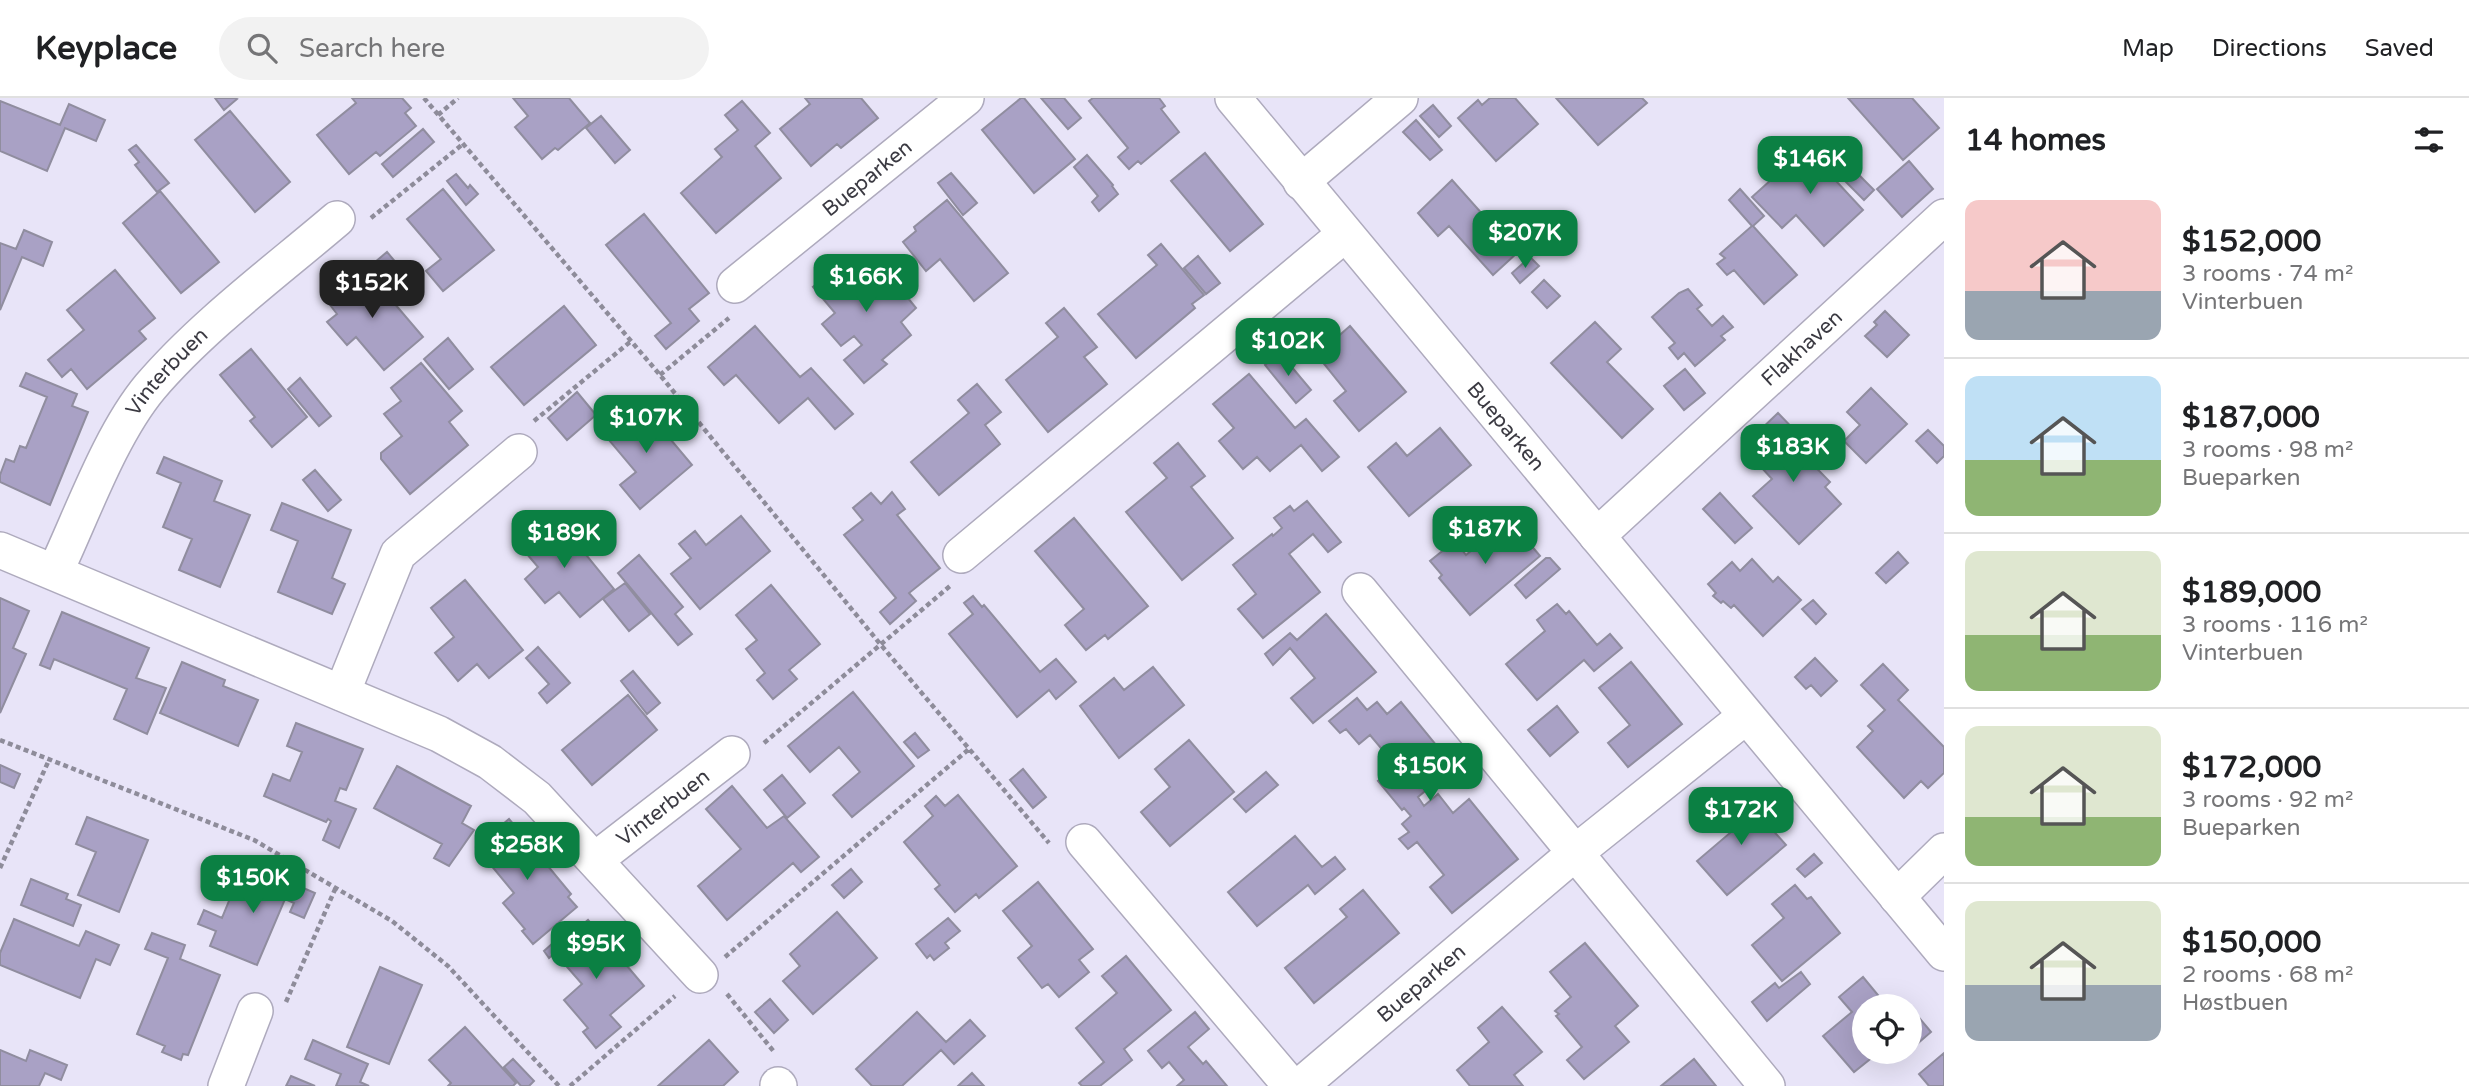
<!DOCTYPE html>
<html lang="en">
<head>
<meta charset="utf-8">
<style>
  :root { --surface:#fff; --page:#f2f2f2; --text:#202124; --muted:#757577; --line:#e0e0e0; --accent:#0b8043 }
  body { margin:0; font-family:"Varela Round",sans-serif; background:var(--page); color:var(--text); height:100vh; display:flex; flex-direction:column; font-size:26px; white-space:nowrap }
  * { box-sizing:border-box; margin:0 }
  p { font-size:23px; color:var(--muted) }
  .icon { flex:none; width:38px; height:38px; fill:none; stroke:currentColor; stroke-width:2; stroke-linecap:round; stroke-linejoin:round }
  .map { position:relative; flex:1; overflow:hidden }
  .sheet { display:flex; flex-direction:column; background:var(--surface); width:525px }
  .sheet>* { flex:none }
  .buttons { position:absolute; left:1852px; top:896px; display:grid; gap:14px }
  .buttons a { display:grid; place-items:center; width:70px; height:70px; border-radius:50%; background:var(--surface); box-shadow:0 7px 28px #0002; font-size:35px }
  .price { position:absolute; translate:-50% -60px; padding:0 16px; border-radius:14px; background:var(--accent); color:#fff; font-size:23px; line-height:46px; filter:drop-shadow(0 2px 4px #0008) }
  .price::after { content:''; position:absolute; left:50%; top:42px; width:21px; height:16px; margin-left:-10px; background:inherit; clip-path:polygon(0 0,100% 0,50% 100%) }
  .price.active { background:#222; color:#fff }
  ul { padding:0; list-style:none }
  li { display:flex; align-items:center; gap:21px; height:175px; padding:0 21px }
  li+li { border-top:2px solid var(--line) }
  li span { display:grid; place-items:center; flex:none; width:196px; height:140px; border-radius:14px; color:#555 }
  li>.icon { margin-inline-start:auto }
  span .icon { width:84px; height:84px; fill:#fffc; stroke-width:1 }
  li b { font-size:30px }
  h2 { display:flex; justify-content:space-between; align-items:center; height:84px; padding:0 21px; font-size:30px }
  header { display:flex; align-items:center; gap:42px; box-sizing:border-box; height:98px; padding:0 35px; background:var(--surface); border-bottom:2px solid var(--line) }
  header strong { font-size:33px }
  nav { display:flex; gap:38px; margin-inline-start:auto; font-size:24px }
  .search { width:490px; height:63px; background:var(--page); display:flex; align-items:center; gap:18px; box-sizing:border-box; padding:0 24px; border-radius:38px; color:var(--muted); font-size:26px }
  main { display:flex; flex:1; min-height:0 }
  .map>svg:first-child { display:block }
  .building { fill:#a9a1c5; stroke:#908d9f; stroke-width:2 }
  .lines { fill:none; stroke-linecap:round; stroke-linejoin:round }
  .minor-casing { stroke:#aeaabd; stroke-width:38 }
  .path { stroke:#8e8c9a; stroke-width:4.5; stroke-dasharray:5 3.5; stroke-linecap:butt }
  .minor { stroke:#fff; stroke-width:35 }
  .labels { text-anchor:middle; stroke-width:7; stroke-linejoin:round; paint-order:stroke }
  .street-label { font-size:21px; fill:#3b3a42; stroke:#e8e4f8 }
</style>
</head>
<body>
<header>
<strong>Keyplace</strong>
<div class="search"><svg class="icon" aria-label="search" viewBox="0 0 24 24"><circle cx="10" cy="10" r="6"/><path d="M15 15l6 6"/></svg>Search here</div>
<nav><a>Map</a><a>Directions</a><a>Saved</a></nav>
</header>
<main>
<div class="map">
<svg width="1944" height="988" viewBox="0 0 1944 988">
  <rect width="100%" height="100%" fill="#e8e4f8"/>
  <path class="building" d="M215,0H235L237,1L224,12Z
    M352,0H402L411,10L405,15L416,28L380,58L376,54L349,76L317,37L356,5Z
    M513,0H569L590,25L558,52L555,50L542,61L515,29L528,18Z
    M805,0H861L878,20L841,50L837,46L811,68L780,31L810,6Z
    M1021,0H1024L1075,61L1034,95L982,32Z
    M1041,0H1064L1081,20L1068,31Z
    M1093,0H1159L1165,8L1161,11L1179,34L1141,66L1138,63L1129,71L1118,59L1128,50L1089,3Z
    M1490,0H1515L1538,26L1496,63L1458,20L1478,2L1482,7Z
    M1556,0H1642L1647,5L1598,47Z
    M1848,0H1912L1939,30L1903,62Z
    M0,3L60,27L69,6L105,22L96,43L65,30L47,73L0,53Z
    M742,3L770,35L755,48L781,80L716,135L681,95L722,59L715,51L738,32L725,17Z
    M1433,7L1451,28L1439,39L1420,18Z
    M230,13L290,84L255,114L195,42Z
    M601,18L630,52L615,65L586,30Z
    M1416,22L1442,52L1430,62L1403,34Z
    M423,31L434,44L393,79L382,66Z
    M1812,45L1843,79L1837,84L1863,112L1824,148L1796,117L1782,130L1752,99Z
    M136,47L169,85L157,94L135,67L139,64L129,52Z
    M1205,55L1263,126L1230,153L1171,83Z
    M1087,57L1113,87L1112,88L1118,96L1099,113L1092,104L1098,98L1074,69Z
    M1909,63L1933,91L1902,119L1877,91Z
    M1854,72L1874,92L1864,102L1844,82Z
    M951,75L977,105L963,117L938,85Z
    M456,76L468,90L470,87L478,96L466,107L447,83Z
    M1452,82L1517,155L1493,177L1449,128L1438,138L1418,115Z
    M443,91L494,152L443,193L426,173L441,161L407,121Z
    M1740,91L1764,118L1753,128L1797,177L1764,206L1734,172L1727,177L1717,166L1725,160L1720,156L1752,128L1729,102Z
    M160,93L219,164L181,195L123,125Z
    M947,102L1008,175L974,203L940,161L926,173L903,144L916,133L914,129Z
    M644,116L709,195L689,211L699,223L666,251L655,238L671,225L606,147Z
    M24,132L52,144L43,168L22,159L0,212V145L16,151Z
    M1161,146L1204,197L1192,206L1195,210L1136,260L1098,216L1157,167L1148,157Z
    M387,154L414,186L402,196L375,164Z
    M1198,158L1220,185L1206,196L1184,170Z
    M1530,159L1539,168L1520,185L1512,175Z
    M847,161L860,176L877,162L916,210L901,224L911,237L882,262L887,266L864,285L844,262L862,247L854,238L841,248L822,226L835,215L813,189Z
    M365,171L423,239L384,272L356,239L347,247L327,224L337,216L327,203Z
    M115,172L155,220L139,233L146,241L87,291L71,271L62,279L48,262L84,232L67,212Z
    M1544,182L1560,198L1547,210L1532,194Z
    M1688,191L1702,207L1697,211L1712,228L1723,218L1733,229L1721,238L1725,242L1695,268L1684,255L1678,261L1669,250L1675,245L1652,219L1679,195Z
    M564,208L596,247L524,307L491,269Z
    M1064,210L1097,249L1084,259L1107,286L1048,334L1006,282L1058,239L1046,225Z
    M1885,213L1909,237L1887,259L1865,238L1877,227L1874,224Z
    M1595,224L1621,251L1607,264L1653,311L1622,340L1551,265Z
    M755,228L800,279L811,270L853,316L835,331L808,300L779,325L736,277L724,287L708,269Z
    M1350,228L1406,294L1359,333L1334,303L1346,293L1317,257Z
    M448,240L473,271L449,291L424,261Z
    M251,251L307,319L272,349L250,323L255,319L220,277Z
    M1280,255L1311,292L1296,305L1265,267Z
    M421,265L462,313L449,324L468,347L410,396L381,361V355L402,338L384,316L401,303L391,290Z
    M1685,271L1705,295L1684,312L1664,288Z
    M26,275L77,296L72,308L88,314L50,407L0,384V377L6,361L14,364L20,348L26,350L47,299L20,288Z
    M1249,276L1295,330L1306,321L1339,359L1322,373L1301,347L1270,373L1257,359L1243,371L1219,343L1234,330L1213,306Z
    M300,280L331,318L319,328L288,291Z
    M977,286L1001,314L985,327L1000,346L939,397L911,364L969,315L958,302Z
    M1871,290L1907,326L1866,365L1844,343L1860,327L1847,314Z
    M577,294L596,317L567,342L548,320Z
    M640,305L692,367L640,411L620,387L636,374L603,335Z
    M1778,315L1802,340L1794,347L1830,384L1825,389L1841,406L1799,446L1753,398L1772,381L1761,369L1776,355L1757,335Z
    M1440,330L1471,367L1409,418L1368,369L1396,345L1407,358Z
    M1928,332L1944,348V358L1937,365L1916,343Z
    M1178,345L1205,378L1191,389L1233,440L1182,482L1126,414L1167,380L1154,365Z
    M164,359L222,383L214,403L250,417L220,489L179,472L192,441L163,429L181,385L157,375Z
    M315,372L341,402L328,413L303,382Z
    M892,394L905,411L897,417L940,470L909,495L916,503L890,526L880,514L896,500L844,437L863,422L853,410L871,395L881,406Z
    M1720,395L1752,430L1735,445L1703,411Z
    M1307,403L1341,444L1328,454L1313,436L1289,456L1320,494L1263,540L1238,511L1256,496L1233,467L1272,436L1273,438L1282,430L1274,420L1290,408L1294,413Z
    M282,405L351,432L332,480L345,486L332,516L278,494L298,443L271,432Z
    M741,418L770,453L700,511L671,476L691,460L679,446L695,433L706,447Z
    M556,420L614,491L580,519L559,494L545,505L525,481L538,469L521,449Z
    M1074,420L1148,508L1108,541L1105,537L1086,552L1065,527L1084,511L1035,453Z
    M1509,421L1540,458L1470,517L1439,480L1442,477L1430,463L1455,443L1466,457Z
    M1898,454L1908,465L1886,485L1876,475Z
    M639,457L683,509L675,516L692,536L678,547L618,475Z
    M1546,460H1550L1560,471L1526,500L1515,487Z
    M1752,461L1773,484L1778,479L1801,502L1763,538L1734,507L1731,510L1723,503L1721,505L1713,498L1716,495L1708,486L1732,464L1740,473Z
    M465,482L523,552L489,580L477,566L458,583L435,555L454,539L431,510Z
    M625,485L650,516L629,533L603,501Z
    M771,487L820,546L789,572L797,581L773,601L757,582L765,575L746,551L757,542L736,517Z
    M973,498L982,509L984,507L1040,574L1056,561L1076,584L1056,601L1049,592L1017,619L949,536L973,516L964,505Z
    M0,500L29,513L13,550L26,556L0,615Z
    M1813,502L1826,516L1816,526L1802,511Z
    M1557,506L1566,516L1569,513L1597,547L1610,536L1622,550L1594,573L1584,562L1537,602L1506,566L1545,533L1537,522Z
    M62,514L149,550L136,580L166,590L147,636L114,621L127,591L54,561L50,571L40,567Z
    M1326,516L1376,574L1313,625L1291,600L1315,580L1290,550L1273,567L1265,556L1290,535L1297,542Z
    M538,549L570,585L547,605L539,595L549,586L526,560Z
    M1815,560L1837,583L1821,598L1811,587L1806,591L1795,579Z
    M182,564L225,582L223,588L258,602L238,648L160,615Z
    M1631,564L1682,626L1628,669L1608,645L1630,627L1599,590Z
    M1883,566L1908,592L1898,602L1944,649V675L1928,690L1921,683L1904,700L1857,649L1873,633L1868,628L1885,612L1861,587Z
    M1153,569L1184,607L1119,660L1080,608L1114,580L1124,592Z
    M633,573L660,605L647,616L621,583Z
    M853,594L914,668L852,719L833,697L860,674L839,649L810,674L788,648Z
    M628,597L657,632L592,687L562,652Z
    M1357,600L1367,612L1377,604L1387,616L1401,604L1454,669L1418,699L1424,708L1438,696L1453,715L1469,701L1518,761L1452,815L1430,789L1444,777L1417,744L1408,751L1399,741L1409,734L1402,726L1411,718L1404,710L1402,712L1378,683L1396,668L1370,637L1359,646L1346,631L1340,635L1329,623Z
    M1557,608L1578,634L1550,658L1528,632Z
    M296,625L363,651L346,692L340,690L335,703L356,711L339,750L323,742L331,723L328,721L326,724L264,698L273,676L290,683L302,654L287,648Z
    M915,635L929,652L918,660L904,644Z
    M1189,642L1234,694L1170,748L1141,714L1170,689L1155,671Z
    M0,667L20,676L14,690L0,684Z
    M397,668L471,708L462,725L474,732L449,768L434,760L442,746L374,710Z
    M1023,671L1046,699L1033,710L1010,682Z
    M1266,674L1278,687L1246,714L1234,701Z
    M782,677L805,705L787,720L764,692Z
    M732,688L767,730L784,718L819,759L801,774L793,765L727,822L698,788L741,751L706,711Z
    M958,697L1017,768L979,800L976,796L955,814L935,791L940,787L904,744L933,718L925,708L936,698L945,708Z
    M1742,698L1786,747L1727,797L1697,763L1730,735L1717,720Z
    M87,719L148,742L119,814L78,797L96,754L76,746Z
    M509,721L571,796L568,799L577,809L533,846L522,833L525,831L503,805L514,795L476,749Z
    M1295,738L1322,769L1335,759L1345,771L1315,796L1308,787L1257,828L1228,794Z
    M1814,756L1822,765L1805,779L1797,771Z
    M243,769L290,789L292,785L315,795L304,820L290,814L294,805L285,801L257,867L210,848L216,833L198,826L204,812L222,820Z
    M851,771L862,784L844,800L832,787Z
    M31,781L68,796L66,801L81,807L73,828L21,807Z
    M1038,784L1093,851L1079,862L1089,874L1059,899L1048,886L1042,890L1018,860L1032,848L1003,813Z
    M1795,787L1807,801L1811,799L1840,835L1782,883L1752,847L1784,820L1772,806Z
    M1363,792L1399,835L1314,905L1285,870L1347,819L1340,811Z
    M837,814L877,860L813,916L783,883L800,868L790,856Z
    M948,820L960,833L945,845L949,850L934,862L930,857L927,860L916,846Z
    M14,821L79,848L86,833L119,847L110,867L96,861L80,900L0,867V855Z
    M588,822L644,888L610,917L621,929L596,950L583,934L588,930L564,902L582,886L555,855L549,860L544,853L553,845L556,849Z
    M152,835L185,847L180,861L220,877L188,957L183,956L181,962L162,954L165,948L137,936L168,860L145,851Z
    M1585,845L1638,908L1615,928L1629,944L1584,981L1567,962L1582,949L1556,918L1559,916L1555,913L1571,899L1550,874Z
    M1126,858L1171,912L1124,951L1132,962L1100,988H1082L1079,985L1104,964L1076,930L1117,895L1102,878Z
    M380,869L422,887L389,966L347,949Z
    M1801,874L1810,886L1767,923L1752,904L1775,885L1779,890Z
    M1863,879L1887,908H1864V954H1879L1854,974L1823,938L1852,914L1839,899Z
    M770,901L788,922L774,935L755,914Z
    M1502,909L1542,954L1514,977L1523,988H1470L1457,972L1489,944L1478,930Z
    M917,914L946,944L970,922L985,938L954,966L941,952L902,988H872L856,971Z
    M1195,914L1209,931L1188,949L1203,966L1206,963L1227,988H1177L1184,982L1169,964L1162,970L1148,953Z
    M1916,916L1931,934L1909,953V922Z
    M465,929L516,985L513,988H448L451,985L429,962Z
    M313,942L368,966L360,984L369,988H336L341,976L305,961Z
    M709,942L738,974L723,988H658Z
    M0,952L26,963L30,952L67,967L61,982L45,975L39,988H0Z
    M1944,955V988H1929L1919,976Z
    M513,961L534,983L529,988H521L504,969Z
    M1694,961L1716,988H1661Z
    M972,975L984,988H958Z
    M291,978L315,988H286Z"/>
  <g class="lines">
    <defs>
      <g id="minor">
        <path id="s1" d="M1233,0L1944,855"/>
        <path d="M1301,84L1400,0"/>
        <path id="s2" d="M735,187L966,0"/>
        <path id="s3" d="M1597,438L1944,119"/>
        <path d="M0,452L439,636L490,664L537,700L700,877"/>
        <path d="M961,457L1345,136"/>
        <path id="s4" d="M55,474C82,417 110,337 150,289C202,228 276,173 337,121"/>
        <path d="M1360,493L1767,988"/>
        <path d="M342,595L398,456L519,354"/>
        <path d="M1084,744L1291,988"/>
        <path id="s5" d="M595,762L732,656"/>
        <path d="M1897,799L1944,753"/>
        <path d="M778,987L779,988"/>
        <path d="M226,988L255,913"/>
        <path id="s6" d="M1300,988L1575,755L1746,618"/>
      </g>
    </defs>
    <use href="#minor" class="minor-casing"/>
    <path class="path" d="M424,0L660,277L881,547L1049,745
      M438,17L458,0
      M371,120L463,46
      M660,277L729,220
      M534,323L630,244
      M0,642L254,742L392,823L448,868L559,988
      M764,645L950,488
      M0,770L49,662
      M725,859L969,651
      M727,896L775,955
      M286,904L336,789
      M570,988L675,898"/>
    <use href="#minor" class="minor"/>
  </g>
  <g class="labels">
    <g class="street-label">
      <text dy="7" stroke="none"><textPath href="#s2" startOffset="170">Bueparken</textPath></text>
      <text dy="7" stroke="none"><textPath href="#s3" startOffset="278">Flakhaven</textPath></text>
      <text dy="7" stroke="none"><textPath href="#s4" startOffset="231">Vinterbuen</textPath></text>
      <text dy="7" stroke="none"><textPath href="#s1" startOffset="427">Bueparken</textPath></text>
      <text dy="7" stroke="none"><textPath href="#s5" startOffset="86">Vinterbuen</textPath></text>
      <text dy="7" stroke="none"><textPath href="#s6" startOffset="159">Bueparken</textPath></text>
    </g>
  </g>
</svg>
<div class="buttons">
<a><svg class="icon" aria-label="locate" viewBox="0 0 24 24"><circle cx="12" cy="12" r="6"/><path d="M12 2v4M12 18v4M2 12h4M18 12h4"/></svg></a>
</div>
<b class="price" style="left:1810px;top:98px">$146K</b>
<b class="price" style="left:1525px;top:172px">$207K</b>
<b class="price" style="left:866px;top:216px">$166K</b>
<b class="price active" style="left:372px;top:222px">$152K</b>
<b class="price" style="left:1288px;top:280px">$102K</b>
<b class="price" style="left:646px;top:357px">$107K</b>
<b class="price" style="left:1793px;top:386px">$183K</b>
<b class="price" style="left:1485px;top:468px">$187K</b>
<b class="price" style="left:564px;top:472px">$189K</b>
<b class="price" style="left:1430px;top:705px">$150K</b>
<b class="price" style="left:1741px;top:749px">$172K</b>
<b class="price" style="left:527px;top:784px">$258K</b>
<b class="price" style="left:253px;top:817px">$150K</b>
<b class="price" style="left:596px;top:883px">$95K</b>
</div>
<section class="sheet">
<h2>14 homes<svg class="icon" aria-label="filters" viewBox="0 0 24 24"><path d="M4 7h16M4 17h16"/><circle cx="9" cy="7" r="2"/><circle cx="15" cy="17" r="2"/></svg></h2>
<ul>
<li><span style="background:linear-gradient(#f6c9c9 65%,#9aa5b1 0)"><svg class="icon" aria-label="home" viewBox="0 0 24 24"><path d="M3 11l9-7 9 7M6 9v11h12V9"/></svg></span><div><b>$152,000</b><p>3 rooms · 74 m²</p><p>Vinterbuen</p></div></li>
<li><span style="background:linear-gradient(#bfe0f5 60%,#8fb573 0)"><svg class="icon" aria-label="home" viewBox="0 0 24 24"><path d="M3 11l9-7 9 7M6 9v11h12V9"/></svg></span><div><b>$187,000</b><p>3 rooms · 98 m²</p><p>Bueparken</p></div></li>
<li><span style="background:linear-gradient(#dfe7d0 60%,#8fb573 0)"><svg class="icon" aria-label="home" viewBox="0 0 24 24"><path d="M3 11l9-7 9 7M6 9v11h12V9"/></svg></span><div><b>$189,000</b><p>3 rooms · 116 m²</p><p>Vinterbuen</p></div></li>
<li><span style="background:linear-gradient(#dfe7d0 65%,#8fb573 0)"><svg class="icon" aria-label="home" viewBox="0 0 24 24"><path d="M3 11l9-7 9 7M6 9v11h12V9"/></svg></span><div><b>$172,000</b><p>3 rooms · 92 m²</p><p>Bueparken</p></div></li>
<li><span style="background:linear-gradient(#dfe7d0 60%,#9aa5b1 0)"><svg class="icon" aria-label="home" viewBox="0 0 24 24"><path d="M3 11l9-7 9 7M6 9v11h12V9"/></svg></span><div><b>$150,000</b><p>2 rooms · 68 m²</p><p>Høstbuen</p></div></li>
</ul>
</section>
</main>
</body>
</html>
